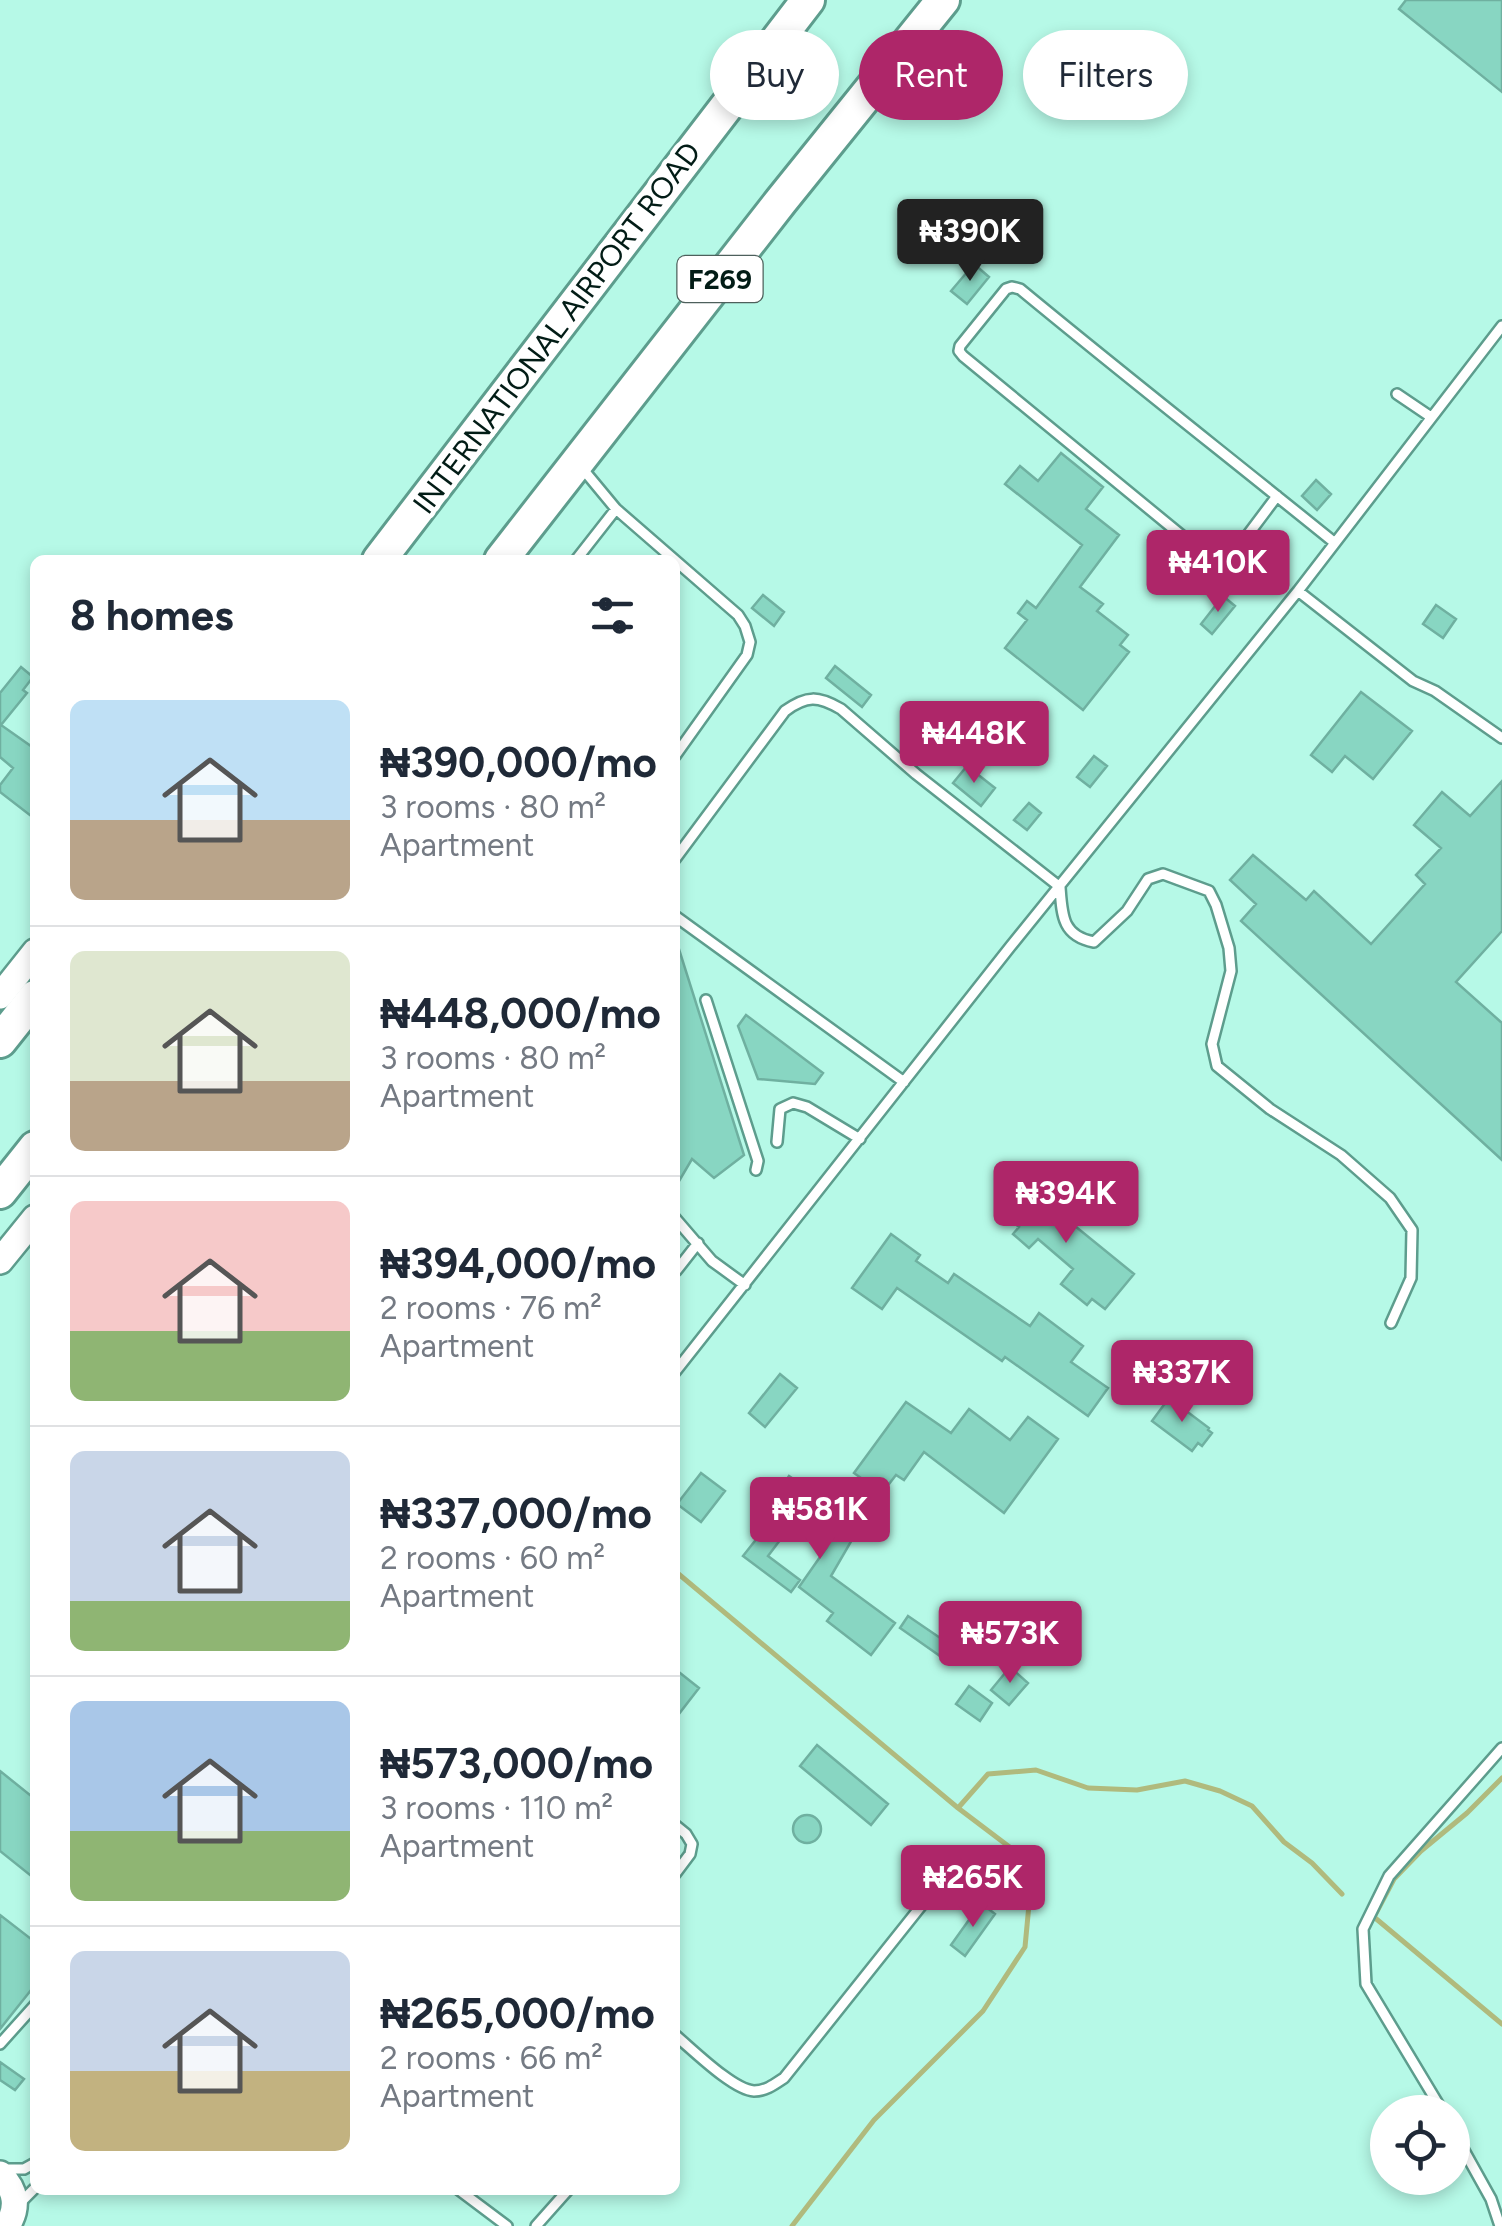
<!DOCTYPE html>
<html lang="en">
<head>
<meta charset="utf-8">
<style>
  :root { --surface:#fff; --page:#f2f2f3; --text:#1f2937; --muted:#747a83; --line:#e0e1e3; --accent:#ae2669 }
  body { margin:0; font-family:Figtree,sans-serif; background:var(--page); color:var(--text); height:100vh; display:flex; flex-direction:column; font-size:38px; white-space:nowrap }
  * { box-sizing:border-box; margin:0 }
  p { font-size:32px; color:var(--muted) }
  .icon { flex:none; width:55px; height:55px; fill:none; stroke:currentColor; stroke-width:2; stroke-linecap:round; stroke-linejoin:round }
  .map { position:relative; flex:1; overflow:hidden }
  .drawer { position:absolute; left:30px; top:555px; width:650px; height:1640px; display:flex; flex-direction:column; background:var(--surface); border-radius:15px; box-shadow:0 5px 15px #0003 }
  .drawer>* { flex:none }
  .guide { position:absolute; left:710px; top:30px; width:640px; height:90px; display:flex; gap:20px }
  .fabs { position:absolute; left:1370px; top:2095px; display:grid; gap:20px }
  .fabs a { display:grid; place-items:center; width:100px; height:100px; border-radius:50%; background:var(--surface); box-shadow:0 5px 15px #0003; font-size:50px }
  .price { position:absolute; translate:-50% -85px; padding:0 22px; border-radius:10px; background:var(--accent); color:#fff; font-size:32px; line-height:65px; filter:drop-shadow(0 2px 5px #0008) }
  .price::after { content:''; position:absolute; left:50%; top:60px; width:30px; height:22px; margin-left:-15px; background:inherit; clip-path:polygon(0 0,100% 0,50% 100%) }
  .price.active { background:#222; color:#fff }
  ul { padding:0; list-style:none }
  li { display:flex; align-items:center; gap:30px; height:250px; padding:0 40px }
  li+li { border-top:2px solid var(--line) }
  li span { display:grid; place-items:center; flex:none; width:280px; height:200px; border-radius:15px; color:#555 }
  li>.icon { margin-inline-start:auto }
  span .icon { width:120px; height:120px; fill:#fffc; stroke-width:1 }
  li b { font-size:42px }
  h2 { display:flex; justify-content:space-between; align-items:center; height:120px; padding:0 40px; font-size:42px }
  .pill { padding:0 35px; border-radius:45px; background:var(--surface); box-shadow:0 5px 15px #0003; font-size:35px; line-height:90px }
  .pill.active { background:var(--accent); color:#fff }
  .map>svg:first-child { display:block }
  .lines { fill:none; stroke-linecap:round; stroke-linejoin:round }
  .stream { stroke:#b0ba7d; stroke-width:5 }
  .building { fill:#88d6c2; stroke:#6fb0a0; stroke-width:2.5 }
  .lane-casing { stroke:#5d9d8d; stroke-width:14 }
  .secondary-casing { stroke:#5d9d8d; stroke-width:30 }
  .highway-casing { stroke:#5d9d8d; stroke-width:38 }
  .lane { stroke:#fff; stroke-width:9 }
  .secondary { stroke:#fff; stroke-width:25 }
  .highway { stroke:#fff; stroke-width:32 }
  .labels { text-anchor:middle; stroke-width:9; stroke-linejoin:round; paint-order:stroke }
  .shield { fill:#fff; stroke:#4e605c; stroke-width:2.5 }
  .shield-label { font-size:28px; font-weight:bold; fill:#021c16 }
  .street-label { font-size:30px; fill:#021c16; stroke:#fff }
</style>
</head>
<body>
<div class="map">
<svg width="1502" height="2226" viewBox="0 0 1502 2226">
  <rect width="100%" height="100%" fill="#b6f9e7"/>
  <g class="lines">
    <path class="stream" d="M675,1571L958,1808L1020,1855L1030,1894L1025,1947L983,2011L874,2120L792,2226
      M1502,1778L1467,1813L1421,1851L1394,1879L1374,1917L1502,2024
      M958,1808L988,1774L1036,1770L1088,1788L1137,1790L1185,1781L1220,1791L1252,1806L1284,1842L1312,1863L1342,1894"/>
  </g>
  <path class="building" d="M1406,0H1502V92L1399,9Z
    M974,264L989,277L967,304L951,291Z
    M1061,453L1103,487L1086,509L1119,535L1080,587L1103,604L1097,611L1128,635L1120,645L1129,652L1083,710L1005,648L1027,620L1018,613L1027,601L1036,608L1082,545L1005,484L1020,466L1038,481Z
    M1316,480L1331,494L1317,510L1302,496Z
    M763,595L784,612L774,626L752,608Z
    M1223,596L1235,606L1212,634L1201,624Z
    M1436,605L1456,619L1443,638L1423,624Z
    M835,666L871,695L862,707L826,678Z
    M21,667L33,677L23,690L27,693L1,725L35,749V819L0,792V785L13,768L0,757V693Z
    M1361,692L1412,731L1373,779L1345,756L1332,772L1311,755Z
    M1094,756L1107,766L1090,787L1077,777Z
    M967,766L995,788L981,806L953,783Z
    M1502,781V931L1456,982L1502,1023V1160L1241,921L1256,904L1230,880L1253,855L1306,900L1314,891L1371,944L1425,884L1416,875L1441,848L1414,825L1442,792L1470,816Z
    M1029,803L1041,813L1027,830L1014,820Z
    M675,946H678L744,1155L714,1178L692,1159L675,1188Z
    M746,1015L823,1073L815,1084L758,1079L738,1026Z
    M1022,1180L1056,1206L1054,1209L1134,1274L1105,1309L1092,1299L1087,1305L1061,1284L1073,1269L1038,1239L1029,1248L1013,1234L1019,1227L998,1210Z
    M891,1234L920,1255L916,1261L948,1283L954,1274L1030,1326L1039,1313L1083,1346L1071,1362L1108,1388L1088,1416L1005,1357L1002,1361L897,1288L882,1309L852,1288Z
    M780,1374L797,1388L765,1427L749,1413Z
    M1169,1398L1209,1428L1208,1430L1212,1433L1202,1446L1198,1443L1192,1451L1152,1421Z
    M906,1402L951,1433L969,1409L1010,1440L1028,1417L1058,1439L1004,1513L924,1452L904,1480L896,1475L882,1493L854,1473Z
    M701,1473L725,1491L701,1522L677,1504Z
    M789,1476L843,1513L841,1515L860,1526L831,1576L895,1623L871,1655L827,1621L833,1613L799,1587L827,1547L793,1523L768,1556L800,1580L791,1592L743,1556L778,1512L769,1506Z
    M908,1616L949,1644L940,1656L900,1628Z
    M1010,1667L1028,1683L1009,1705L991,1690Z
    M675,1669L699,1688L675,1719Z
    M969,1686L992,1703L980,1721L956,1704Z
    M817,1745L888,1804L871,1825L800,1766Z
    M0,1771L35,1799V1879L0,1851Z
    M793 1829a14 14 0 1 1 28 0a14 14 0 1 1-28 0Z
    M981,1903L995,1914L965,1956L951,1945Z
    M0,1915L35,1942V1985L0,2029Z
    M0,2062L24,2079L15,2090L0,2080Z"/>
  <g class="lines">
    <defs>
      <path id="lane" d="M1397,394L1431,417
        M582,468L616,509L738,615L745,626L750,642L747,655L675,756
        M1277,496L1229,560L1221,562L1209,558L963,356L959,351L960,346L1006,289L1012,287L1020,289C1124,375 1230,458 1335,543
        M576,560L616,509
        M1298,591L1413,681L1435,691L1502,738
        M675,859L785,711C807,695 818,696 841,709L916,774L1060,887C1062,915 1062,936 1094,942L1127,911L1148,879L1163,874L1209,891L1216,905L1229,948L1231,971L1212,1044L1217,1066L1270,1109L1341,1155L1390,1198L1412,1230L1411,1278L1391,1323
        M675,916L904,1082
        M706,1000L758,1161L756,1170
        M777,1142L780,1109L793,1103L807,1107L860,1139
        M675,1218L712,1261L745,1285
        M676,1271L698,1243
        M675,1372L1010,947L1298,591L1502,326
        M675,1825L686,1834L692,1844L690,1854L675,1874
        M675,2035C692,2049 733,2090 754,2091C766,2091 775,2084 784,2078L941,1881
        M0,2044L35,2005
        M1443,2112L1366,1984L1363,1929L1389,1876L1502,1748
        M1452,2129L1491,2199L1500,2226
        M4,2169H24L35,2163
        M459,2190L507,2226
        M21,2202L35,2188
        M536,2226L568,2190"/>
      <path id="secondary" d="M0,996L35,952
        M0,1261L35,1218
        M0,2174C16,2190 19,2207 7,2226"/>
      <path id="highway" d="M379,560L808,0
        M501,560L781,201L943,0
        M0,1041L35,997
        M0,1192L35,1148"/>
    </defs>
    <use href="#lane" class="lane-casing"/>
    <use href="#secondary" class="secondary-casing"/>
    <use href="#highway" class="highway-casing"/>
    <use href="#lane" class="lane"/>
    <use href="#secondary" class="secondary"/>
    <use href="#highway" class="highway"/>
  </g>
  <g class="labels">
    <rect class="shield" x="677.5" y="256" width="85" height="46" rx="8"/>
    <g class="shield-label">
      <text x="720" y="289">F269</text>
    </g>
    <g class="street-label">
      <text transform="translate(557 328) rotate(-53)" y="10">INTERNATIONAL AIRPORT ROAD</text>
    </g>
  </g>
</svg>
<div class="fabs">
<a><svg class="icon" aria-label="locate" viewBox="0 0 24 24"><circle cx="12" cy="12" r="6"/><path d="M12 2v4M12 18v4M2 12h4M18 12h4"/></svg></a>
</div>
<b class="price active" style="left:970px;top:284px">₦390K</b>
<b class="price" style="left:1218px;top:615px">₦410K</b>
<b class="price" style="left:974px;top:786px">₦448K</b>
<b class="price" style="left:1066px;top:1246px">₦394K</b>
<b class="price" style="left:1182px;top:1425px">₦337K</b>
<b class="price" style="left:820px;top:1562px">₦581K</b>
<b class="price" style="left:1010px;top:1686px">₦573K</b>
<b class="price" style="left:973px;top:1930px">₦265K</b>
<div class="guide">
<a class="pill">Buy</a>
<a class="pill active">Rent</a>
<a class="pill">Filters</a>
</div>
<section class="drawer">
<h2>8 homes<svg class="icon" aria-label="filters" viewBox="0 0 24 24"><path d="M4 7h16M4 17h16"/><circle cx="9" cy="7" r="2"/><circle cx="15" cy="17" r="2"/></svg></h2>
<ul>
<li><span style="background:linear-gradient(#bfe0f5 60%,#b9a48a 0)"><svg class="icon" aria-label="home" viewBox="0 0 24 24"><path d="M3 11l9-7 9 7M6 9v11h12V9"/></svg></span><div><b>₦390,000/mo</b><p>3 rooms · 80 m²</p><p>Apartment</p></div></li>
<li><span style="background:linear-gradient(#dfe7d0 65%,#b9a48a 0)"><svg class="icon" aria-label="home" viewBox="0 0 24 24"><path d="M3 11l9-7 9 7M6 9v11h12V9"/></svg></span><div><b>₦448,000/mo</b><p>3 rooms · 80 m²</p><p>Apartment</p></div></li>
<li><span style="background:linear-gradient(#f6c9c9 65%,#8fb573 0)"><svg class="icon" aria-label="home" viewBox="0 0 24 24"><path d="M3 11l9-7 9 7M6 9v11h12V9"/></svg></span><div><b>₦394,000/mo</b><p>2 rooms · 76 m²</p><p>Apartment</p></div></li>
<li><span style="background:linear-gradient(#c9d6e8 75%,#8fb573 0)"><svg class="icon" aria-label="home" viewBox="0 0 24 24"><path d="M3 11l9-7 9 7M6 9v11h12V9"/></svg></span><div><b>₦337,000/mo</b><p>2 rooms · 60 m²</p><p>Apartment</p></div></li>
<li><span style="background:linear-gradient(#a9c7e8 65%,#8fb573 0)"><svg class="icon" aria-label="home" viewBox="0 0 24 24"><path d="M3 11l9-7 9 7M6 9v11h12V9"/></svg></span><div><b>₦573,000/mo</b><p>3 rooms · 110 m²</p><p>Apartment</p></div></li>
<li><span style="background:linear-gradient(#c9d6e8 60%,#c2b280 0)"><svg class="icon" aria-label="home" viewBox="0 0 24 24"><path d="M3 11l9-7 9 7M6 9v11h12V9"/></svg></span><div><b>₦265,000/mo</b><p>2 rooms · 66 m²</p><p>Apartment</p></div></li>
</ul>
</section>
</div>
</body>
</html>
